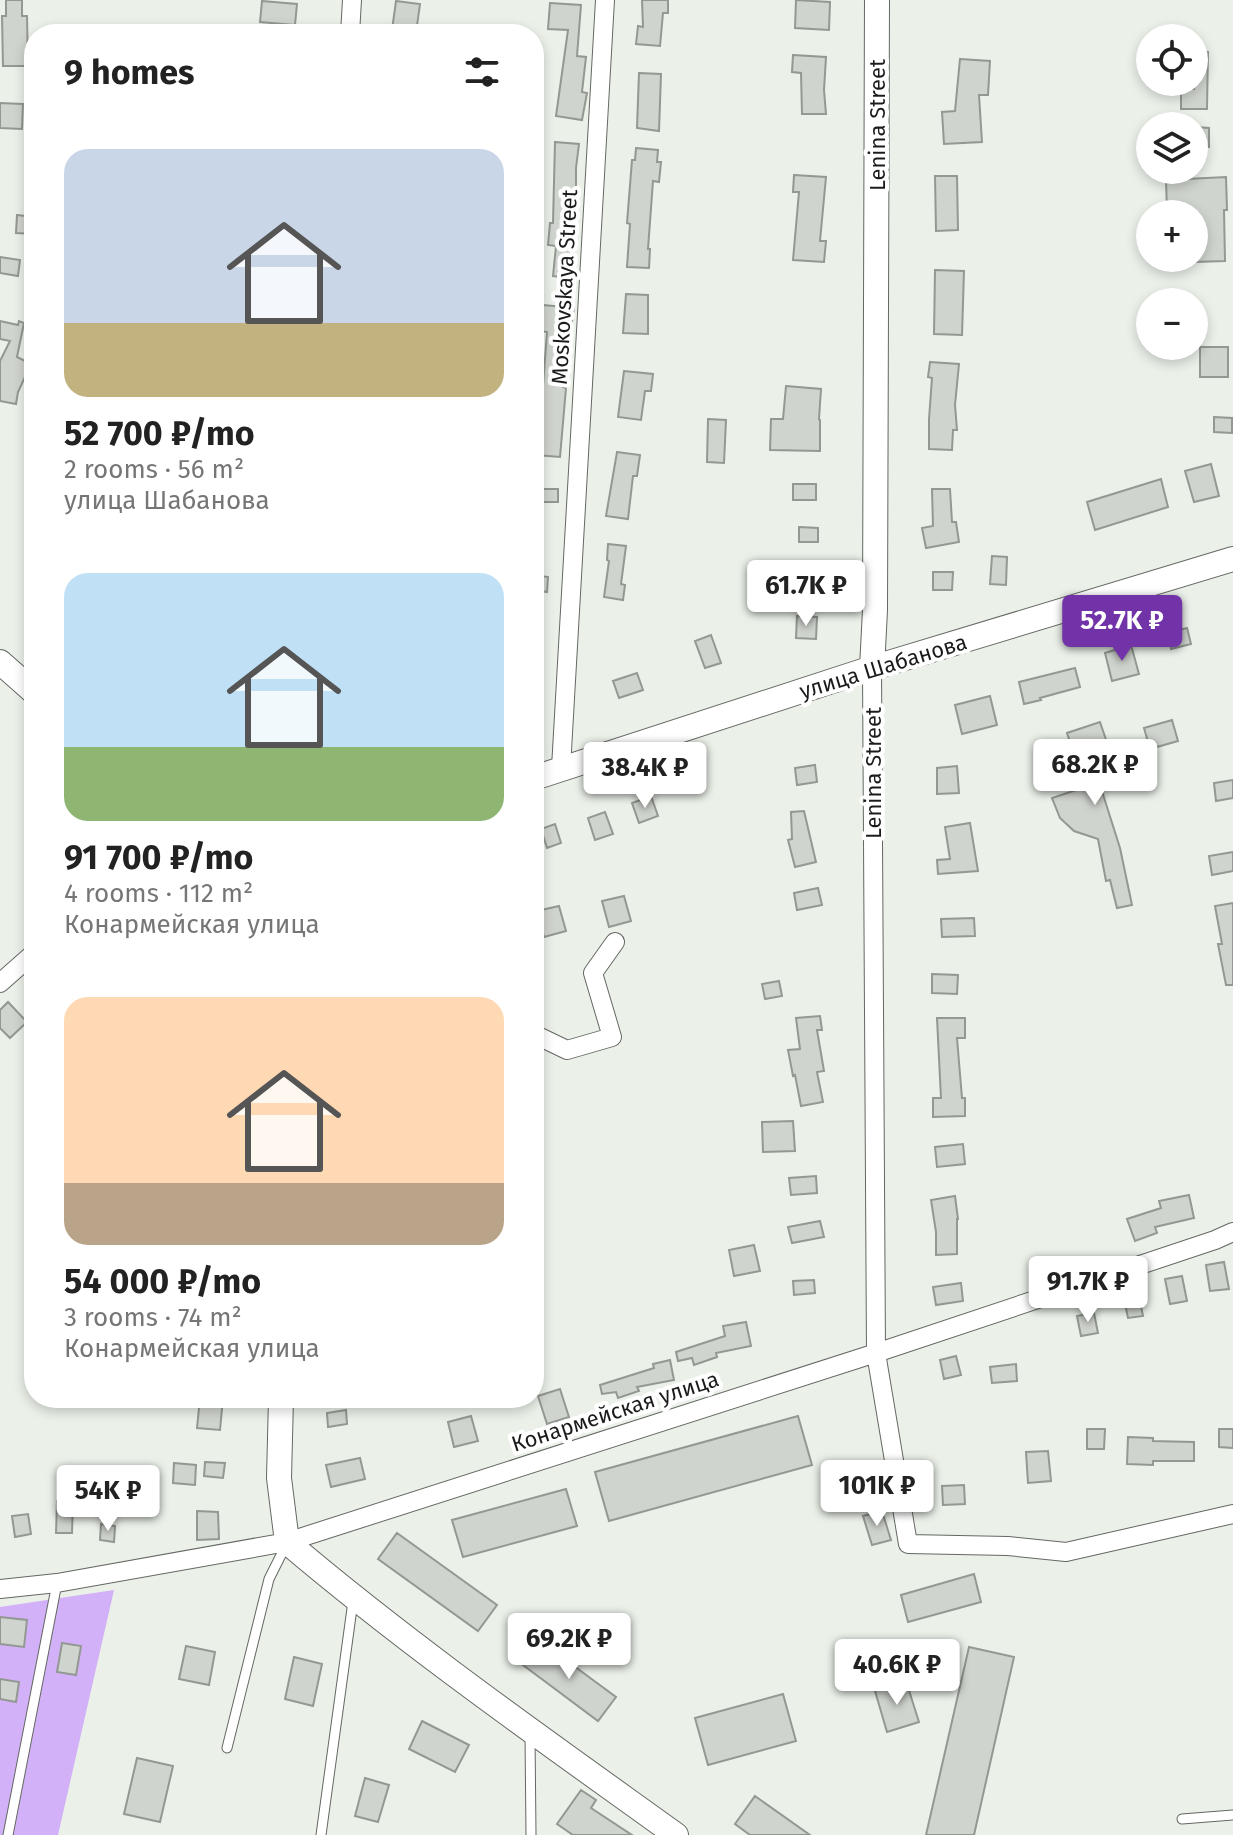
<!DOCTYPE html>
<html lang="en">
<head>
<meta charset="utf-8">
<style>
  :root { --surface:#fff; --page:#f6f6f6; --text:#222; --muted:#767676; --accent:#7233a8 }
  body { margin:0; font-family:"Fira Sans",sans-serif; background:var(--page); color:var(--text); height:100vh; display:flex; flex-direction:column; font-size:30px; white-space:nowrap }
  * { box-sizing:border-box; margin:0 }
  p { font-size:26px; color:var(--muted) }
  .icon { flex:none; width:44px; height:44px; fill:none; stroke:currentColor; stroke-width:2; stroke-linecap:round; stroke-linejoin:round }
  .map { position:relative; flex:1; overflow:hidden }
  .drawer { position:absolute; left:24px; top:24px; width:520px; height:1384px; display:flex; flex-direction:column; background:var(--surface); border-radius:32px; box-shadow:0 4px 12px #0003 }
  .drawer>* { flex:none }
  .controls { position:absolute; left:1136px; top:24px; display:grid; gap:16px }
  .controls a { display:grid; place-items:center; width:72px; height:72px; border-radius:50%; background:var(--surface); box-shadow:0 4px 12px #0003; font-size:40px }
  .price { position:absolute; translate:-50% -68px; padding:0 18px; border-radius:8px; background:#fff; color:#222; font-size:26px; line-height:52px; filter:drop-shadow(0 2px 4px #0008) }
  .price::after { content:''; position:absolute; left:50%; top:48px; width:24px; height:18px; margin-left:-12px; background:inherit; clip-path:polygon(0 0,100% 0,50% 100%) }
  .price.selected { background:var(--accent); color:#fff }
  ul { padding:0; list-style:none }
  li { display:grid; align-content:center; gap:16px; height:424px; padding:0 40px }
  li span { display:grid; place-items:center; height:248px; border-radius:24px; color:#555 }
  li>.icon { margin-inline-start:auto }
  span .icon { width:144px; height:144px; fill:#fffc; stroke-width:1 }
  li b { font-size:34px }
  h2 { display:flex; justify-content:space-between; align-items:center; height:96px; padding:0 40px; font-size:34px }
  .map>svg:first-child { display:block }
  .green { fill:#d2b1f8 }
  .building { fill:#d0d4ce; stroke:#939892; stroke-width:2 }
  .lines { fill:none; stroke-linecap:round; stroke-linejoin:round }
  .lane-casing { stroke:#646862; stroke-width:11 }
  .street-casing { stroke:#646862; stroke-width:20 }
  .secondary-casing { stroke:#646862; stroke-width:26 }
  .lane { stroke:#fff; stroke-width:9 }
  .street { stroke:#fff; stroke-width:18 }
  .secondary { stroke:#fff; stroke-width:24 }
  .labels { text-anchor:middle; stroke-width:8; stroke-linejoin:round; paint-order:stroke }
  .street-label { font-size:22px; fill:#1a1c1a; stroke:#fff }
</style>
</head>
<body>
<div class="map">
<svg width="1233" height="1835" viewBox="0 0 1233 1835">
  <rect width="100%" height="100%" fill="#ebf0e9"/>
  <path class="green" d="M114,1590L58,1835H0V1607Z"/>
  <path class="building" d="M6,0H22V16H27L28,66H3L2,16H6Z
    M642,0H668V13H663L660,46L636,44L638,26L643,27Z
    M796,0L830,2L829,30L795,28Z
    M262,1L297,4L295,25L260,22Z
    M396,1L420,4L416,33L392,30Z
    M550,3L581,5L577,56L586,57L582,92L587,93L582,120L556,116L568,30L548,29Z
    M1194,52H1208L1207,109H1181V89H1194Z
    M793,55L826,57L824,90L826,114H802L801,73L792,72Z
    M960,59L990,61L988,95H979L982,142L944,144L942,112L955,111Z
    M639,73L661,74L659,131L637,128Z
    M0,103L23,104L22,129L0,128Z
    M1194,127L1209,128V147H1194Z
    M555,142L579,144L576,168V219L570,278L553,276L556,246L548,245L550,223H553Z
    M636,148L658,150L657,162H661L659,182L653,181L648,249H650L649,268L627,267L630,224L627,223L632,160H635Z
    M794,175L826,177L820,241H826L824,262L793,260L799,192H793Z
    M935,176H957L958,230L936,231Z
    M1226,177L1227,210H1224L1225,261L1194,262V211L1167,212L1166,180Z
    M17,215L34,217V234L16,233Z
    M0,257L20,260L18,276L0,273Z
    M935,270L964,271L962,335L934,334Z
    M626,294L648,295V334L623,333Z
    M543,305L574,308L570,335H567L563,387L566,388L560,457L536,455L541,407H537L539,385H543L547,332L540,331Z
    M0,321L18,325L19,321L24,323L17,357L31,364L18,392L16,404L0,401V361L10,341L0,339Z
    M1200,347H1228V377H1200Z
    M930,362L959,364L955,405L957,430H953L952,450L929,449V419L932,378L928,377Z
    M624,371L653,374L651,391H645L641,420L618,417Z
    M786,386L821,389L819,419L820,420V451L770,450L771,419H783Z
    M1214,417L1232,418V433L1214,432Z
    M708,419L726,420L724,463L707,462Z
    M617,452L640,455L637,476H633L628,519L606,516Z
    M1211,464L1219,496L1194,502L1185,471Z
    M1161,479L1168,507L1095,530L1087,502Z
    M793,484H816V500H793Z
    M534,489H558V502H534Z
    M932,489H950L952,522H956L959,542L926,548L922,528L933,526Z
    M799,527L818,528V542H799Z
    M608,544L626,546L621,584L625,585L623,600L604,597L609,561L607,560Z
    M992,556L1007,557L1006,585L990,584Z
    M933,572H953L952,590H933Z
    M534,575L548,577L547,592L534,590Z
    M797,616L817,617L816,639L796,638Z
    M1187,628L1191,644L1171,649L1168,633Z
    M711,635L721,663L705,668L695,641Z
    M1131,645L1139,674L1112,681L1105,653Z
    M1075,668L1080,687L1040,698L1041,700L1024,704L1019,682Z
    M637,673L643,690L619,698L613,681Z
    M990,696L997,725L962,734L955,705Z
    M1172,720L1178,741L1150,749L1144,728Z
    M1100,722L1113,760L1094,766L1120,848L1132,905L1117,908L1110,880L1106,881L1098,839L1074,831L1060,818L1052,798L1085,787L1067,733Z
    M815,765L817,782L797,785L795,768Z
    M957,766L959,793L937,794V768Z
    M1233,780V798L1216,801L1214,783Z
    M651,796L658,816L639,823L632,803Z
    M804,811L816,862L795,867L788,840L792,839L791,812Z
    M605,812L613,834L595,840L588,818Z
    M970,823L978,871L938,874L937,860L950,859L945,827Z
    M555,824L561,843L547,848L541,829Z
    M1233,852V871L1212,875L1209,856Z
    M818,888L822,905L797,910L794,893Z
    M624,896L631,921L609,927L602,901Z
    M1233,903V985H1226L1218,944H1222L1215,906Z
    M559,906L566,931L544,937L537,911Z
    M974,918L975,936L942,937L941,919Z
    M932,974L958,975L957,994L932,993Z
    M779,981L782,996L765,999L762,984Z
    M8,1002L27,1022L10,1038L0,1028V1010Z
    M820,1016L822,1030H817L824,1071L817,1072L823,1102L801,1106L795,1075L793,1076L788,1050L800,1049L796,1018Z
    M937,1018H965V1038H957L962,1098H965V1116L933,1117V1098H941Z
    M793,1121L795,1151L763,1152L762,1122Z
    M963,1144L965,1164L937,1167L935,1147Z
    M816,1176L817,1193L791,1195L789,1178Z
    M1189,1195L1194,1218L1155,1227L1157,1233L1135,1241L1127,1219L1161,1208L1159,1201Z
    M955,1196L958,1219H957V1254L936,1255V1232L931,1200Z
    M820,1221L824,1237L792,1243L788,1227Z
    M754,1245L760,1271L734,1276L729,1250Z
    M1224,1262L1229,1289L1210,1291L1206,1265Z
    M1182,1276L1187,1301L1170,1304L1165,1279Z
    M814,1280L815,1293L794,1295L793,1281Z
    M961,1283L963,1301L936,1305L933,1287Z
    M1138,1291L1143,1316L1128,1318L1123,1294Z
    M1094,1313L1098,1333L1081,1336L1077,1316Z
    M746,1322L751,1346L716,1353L717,1357L694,1365L692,1358L678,1361L676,1352L725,1336L723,1326Z
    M956,1356L961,1375L944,1379L940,1360Z
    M670,1360L674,1380L637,1387L639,1391L618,1398L616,1392L602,1394L600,1385L654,1368L653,1364Z
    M1016,1364L1017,1381L992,1383L990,1367Z
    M560,1389L569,1417L547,1424L538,1396Z
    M200,1398H223L220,1430L197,1428Z
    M346,1410L347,1424L328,1427L327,1413Z
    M471,1416L478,1441L454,1447L448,1422Z
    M798,1416L812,1465L609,1521L595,1472Z
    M1087,1429H1105L1104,1449H1087Z
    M1219,1429H1233V1448L1219,1447Z
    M1128,1437L1153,1438V1441L1194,1442V1461H1153V1465L1127,1464Z
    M1048,1451L1051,1481L1028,1483L1026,1452Z
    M360,1458L365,1479L331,1487L326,1465Z
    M205,1462L225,1463L223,1478L204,1476Z
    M174,1463L196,1465L195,1485L173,1483Z
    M964,1485L965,1504L943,1505L942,1486Z
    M566,1489L577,1526L463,1557L452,1520Z
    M57,1501H73L72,1533H56Z
    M197,1511L218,1512L219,1539L197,1540Z
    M882,1511L891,1540L872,1545L863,1516Z
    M28,1514L31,1534L15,1537L12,1516Z
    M101,1524L115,1526L114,1542L100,1540Z
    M397,1533L497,1605L478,1631L378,1559Z
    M974,1574L981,1602L908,1622L901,1595Z
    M0,1617L27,1620L24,1647L0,1644Z
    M540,1641L616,1697L598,1721L523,1665Z
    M62,1643L81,1646L76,1675L57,1672Z
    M186,1646L215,1652L209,1685L179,1679Z
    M969,1647L1014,1657L974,1835H926Z
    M294,1657L322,1664L313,1706L285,1699Z
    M0,1679L19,1682L16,1702L0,1699Z
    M906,1681L919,1722L887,1732L875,1691Z
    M783,1694L796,1741L708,1765L695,1718Z
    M422,1721L469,1745L455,1772L409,1749Z
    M137,1758L173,1766L160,1822L124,1814Z
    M365,1778L389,1785L378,1822L355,1816Z
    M581,1790L596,1800L591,1808L632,1835H573L557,1824Z
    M755,1796L810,1835H750L735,1824Z"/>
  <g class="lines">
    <defs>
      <path id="lane" d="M530,1734L531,1835
        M227,1748L269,1579L286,1545
        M1182,1819L1233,1815
        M8,1835L57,1583
        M321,1835L353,1601"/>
      <path id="street" d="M350,34L352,0
        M872,668L876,1353L908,1544L1008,1546L1066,1552L1233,1514
        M561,768L605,0
        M0,983L34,953
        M534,1036L540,1037L567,1050L612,1037L593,973L615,942
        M0,1589L57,1583L287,1542L876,1353L1215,1240L1233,1232"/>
      <path id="secondary" d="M0,662L34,692
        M872,668L875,610L877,0
        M534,778L872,668L1233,559
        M281,1398L279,1478L287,1542C411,1647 544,1740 676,1835"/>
    </defs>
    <use href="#lane" class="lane-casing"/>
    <use href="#street" class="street-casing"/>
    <use href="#secondary" class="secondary-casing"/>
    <use href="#lane" class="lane"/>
    <use href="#street" class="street"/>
    <use href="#secondary" class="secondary"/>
  </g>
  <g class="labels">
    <g class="street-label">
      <text transform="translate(877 125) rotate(-90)" y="8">Lenina Street</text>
      <text transform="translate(564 287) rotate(-87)" y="8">Moskovskaya Street</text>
      <text transform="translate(883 666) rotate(-17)" y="8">улица Шабанова</text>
      <text transform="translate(873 773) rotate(-90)" y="8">Lenina Street</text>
      <text transform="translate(615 1411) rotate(-18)" y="8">Конармейская улица</text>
    </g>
  </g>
</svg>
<div class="controls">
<a><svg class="icon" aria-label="locate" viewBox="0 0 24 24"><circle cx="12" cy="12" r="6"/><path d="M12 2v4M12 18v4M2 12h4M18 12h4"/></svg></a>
<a><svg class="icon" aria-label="layers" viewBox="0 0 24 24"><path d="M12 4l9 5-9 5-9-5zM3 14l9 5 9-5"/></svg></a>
<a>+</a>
<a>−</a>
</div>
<b class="price" style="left:806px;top:628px">61.7K ₽</b>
<b class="price selected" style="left:1122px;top:663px">52.7K ₽</b>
<b class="price" style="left:1095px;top:807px">68.2K ₽</b>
<b class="price" style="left:645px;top:810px">38.4K ₽</b>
<b class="price" style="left:1088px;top:1324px">91.7K ₽</b>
<b class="price" style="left:877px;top:1528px">101K ₽</b>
<b class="price" style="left:108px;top:1533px">54K ₽</b>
<b class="price" style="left:569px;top:1681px">69.2K ₽</b>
<b class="price" style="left:897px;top:1707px">40.6K ₽</b>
<section class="drawer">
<h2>9 homes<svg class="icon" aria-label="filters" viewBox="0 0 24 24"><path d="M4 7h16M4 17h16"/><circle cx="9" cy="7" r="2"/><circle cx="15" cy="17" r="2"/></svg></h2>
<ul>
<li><span style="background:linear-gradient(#c9d6e8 70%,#c2b280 0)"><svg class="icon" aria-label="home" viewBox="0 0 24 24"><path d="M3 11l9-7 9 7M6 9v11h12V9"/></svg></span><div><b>52 700 ₽/mo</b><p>2 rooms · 56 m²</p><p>улица Шабанова</p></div></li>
<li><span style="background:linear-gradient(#bfe0f5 70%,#8fb573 0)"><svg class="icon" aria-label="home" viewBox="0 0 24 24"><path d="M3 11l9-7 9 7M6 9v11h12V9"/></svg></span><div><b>91 700 ₽/mo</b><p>4 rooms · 112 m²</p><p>Конармейская улица</p></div></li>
<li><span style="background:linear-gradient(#ffd9b3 75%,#b9a48a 0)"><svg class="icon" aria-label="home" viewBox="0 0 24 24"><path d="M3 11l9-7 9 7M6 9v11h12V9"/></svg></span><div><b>54 000 ₽/mo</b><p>3 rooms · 74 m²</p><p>Конармейская улица</p></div></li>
</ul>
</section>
</div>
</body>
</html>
